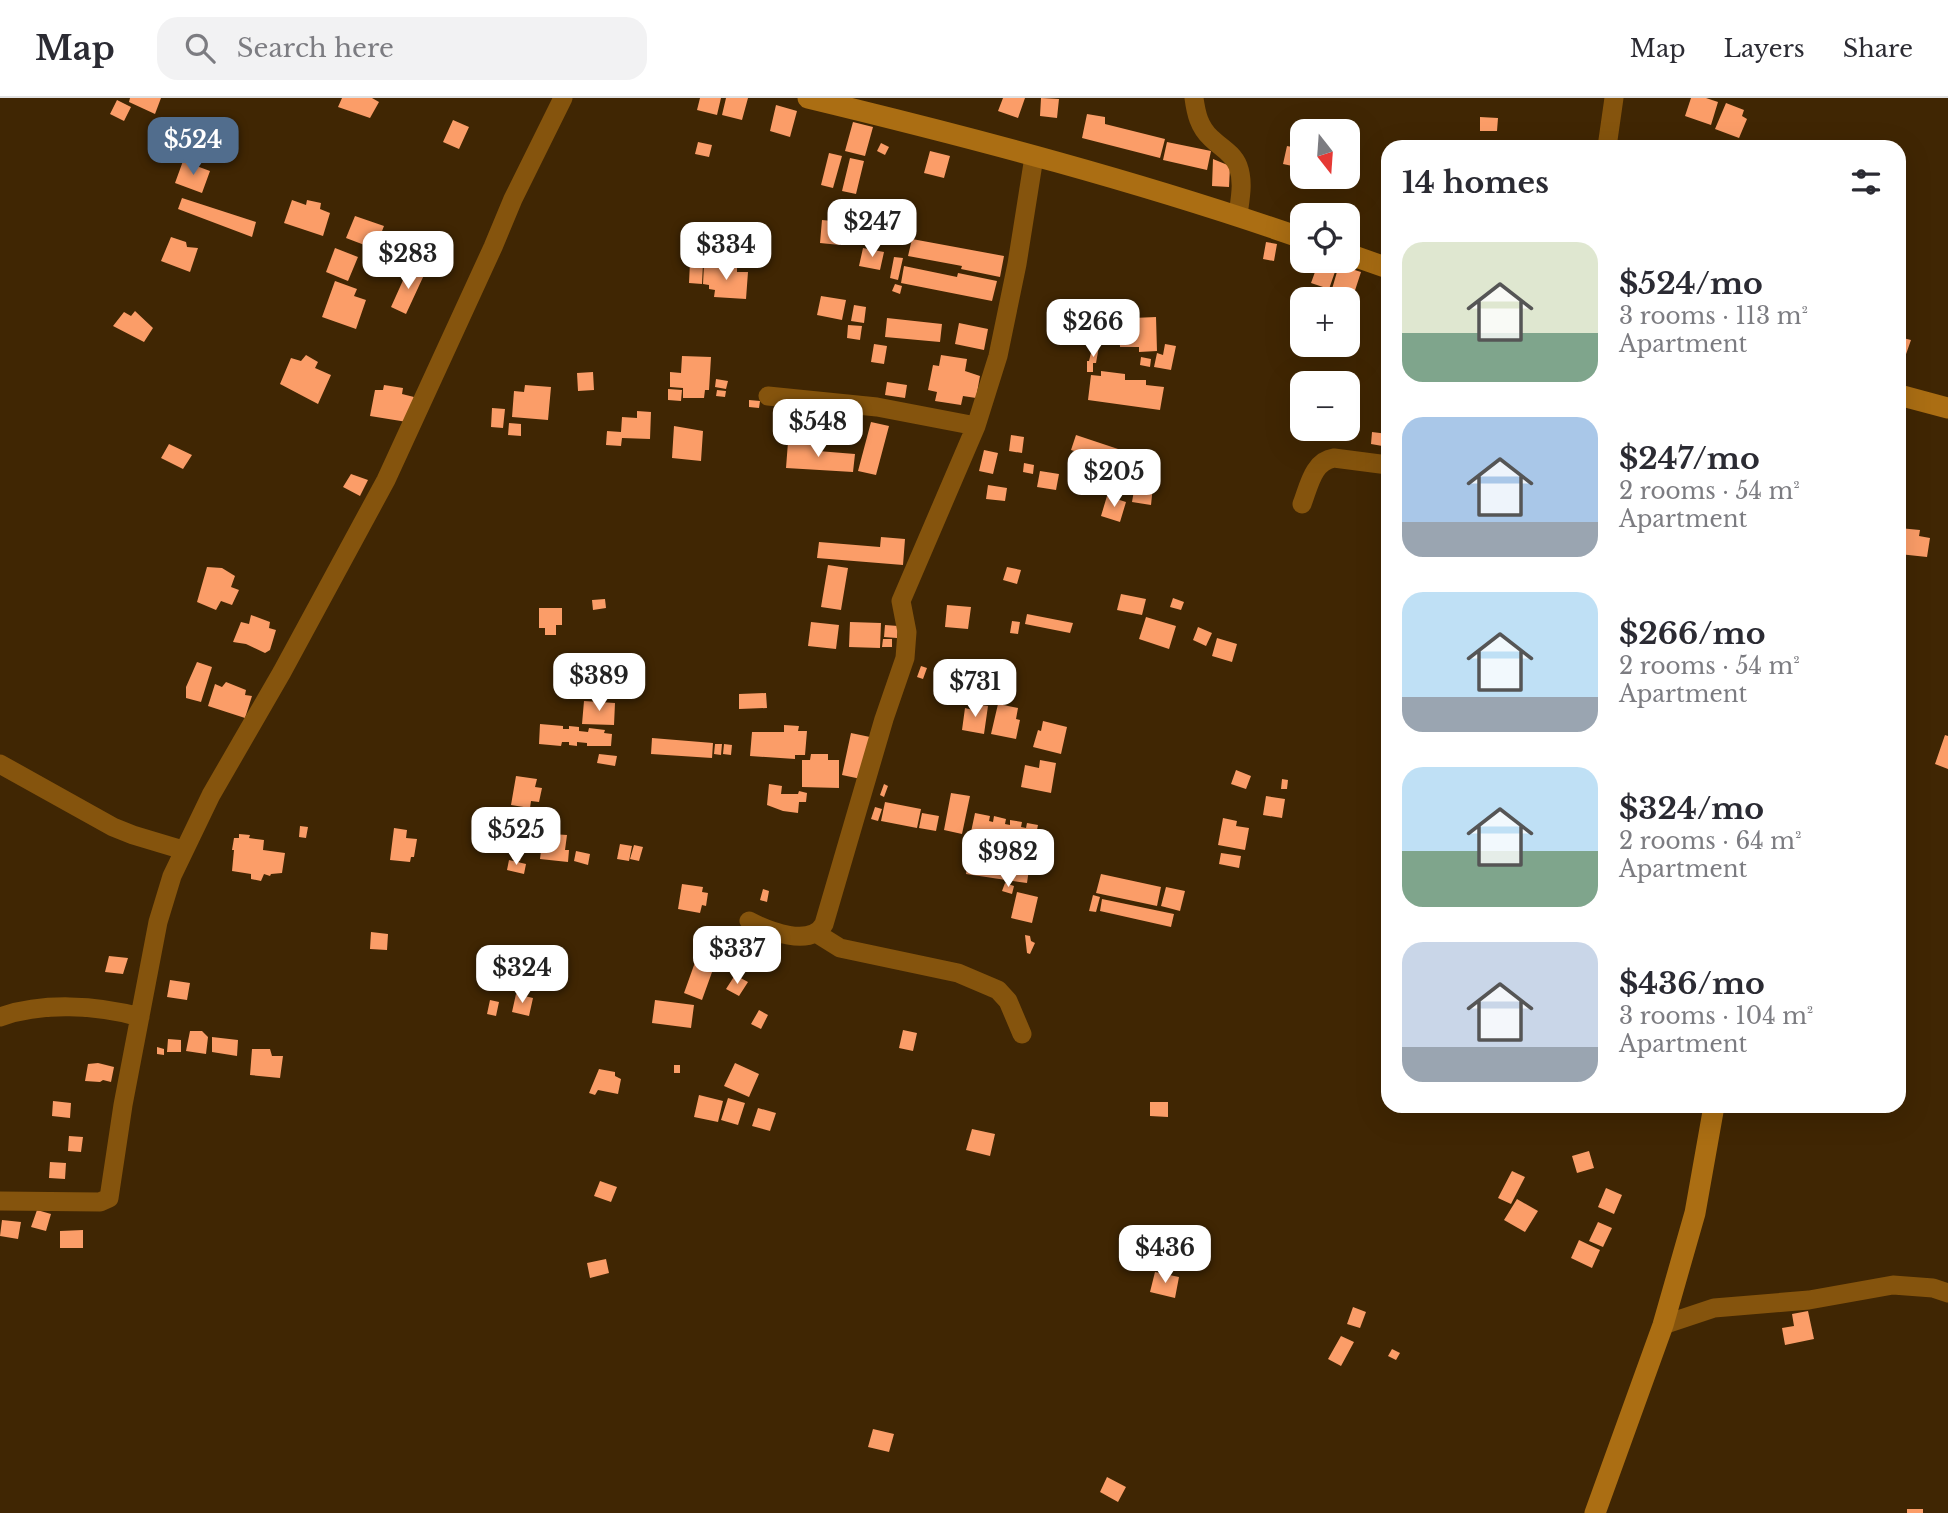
<!DOCTYPE html>
<html lang="en">
<head>
<meta charset="utf-8">
<style>
  :root { --surface:#fff; --page:#f2f2f3; --text:#2b2b33; --muted:#7c7c81; --line:#e1e1e2; --accent:#516d8d }
  body { margin:0; font-family:"Libre Baskerville",serif; background:var(--page); color:var(--text); height:100vh; display:flex; flex-direction:column; font-size:26px; white-space:nowrap }
  * { box-sizing:border-box; margin:0 }
  p { font-size:23px; color:var(--muted) }
  .icon { flex:none; width:38px; height:38px; fill:none; stroke:currentColor; stroke-width:2; stroke-linecap:round; stroke-linejoin:round }
  .map { position:relative; flex:1; overflow:hidden }
  .details { position:absolute; left:1381px; top:42px; width:525px; height:973px; display:flex; flex-direction:column; background:var(--surface); border-radius:21px; box-shadow:0 7px 28px #0002 }
  .details>* { flex:none }
  .needle { width:46px; rotate:163deg }
  .controls { position:absolute; left:1290px; top:21px; display:grid; gap:14px }
  .controls a { display:grid; place-items:center; width:70px; height:70px; border-radius:14px; background:var(--surface); box-shadow:0 7px 28px #0002; font-size:35px }
  .price { position:absolute; translate:-50% -60px; padding:0 16px; border-radius:14px; background:#fff; color:#222; font-size:23px; line-height:46px; filter:drop-shadow(0 2px 4px #0008) }
  .price::after { content:''; position:absolute; left:50%; top:42px; width:21px; height:16px; margin-left:-10px; background:inherit; clip-path:polygon(0 0,100% 0,50% 100%) }
  .price.active { background:var(--accent); color:#fff }
  ul { padding:0; list-style:none }
  li { display:flex; align-items:center; gap:21px; height:175px; padding:0 21px }
  li span { display:grid; place-items:center; flex:none; width:196px; height:140px; border-radius:21px; color:#555 }
  li>.icon { margin-inline-start:auto }
  span .icon { width:84px; height:84px; fill:#fffc; stroke-width:1 }
  li b { font-size:30px }
  h2 { display:flex; justify-content:space-between; align-items:center; height:84px; padding:0 21px; font-size:30px }
  header { display:flex; align-items:center; gap:42px; box-sizing:border-box; height:98px; padding:0 35px; background:var(--surface); border-bottom:2px solid var(--line) }
  header strong { font-size:33px }
  nav { display:flex; gap:38px; margin-inline-start:auto; font-size:24px }
  .search { width:490px; height:63px; background:var(--page); display:flex; align-items:center; gap:18px; box-sizing:border-box; padding:0 24px; border-radius:21px; color:var(--muted); font-size:26px }
  .map>svg:first-child { display:block }
  .building { fill:#fb9d68 }
  .lines { fill:none; stroke-linecap:round; stroke-linejoin:round }
  .street { stroke:#85540d; stroke-width:19 }
  .secondary { stroke:#ab6e13; stroke-width:21 }
</style>
</head>
<body>
<header>
<strong>Map</strong>
<div class="search"><svg class="icon" aria-label="search" viewBox="0 0 24 24"><circle cx="10" cy="10" r="6"/><path d="M15 15l6 6"/></svg>Search here</div>
<nav><a>Map</a><a>Layers</a><a>Share</a></nav>
</header>
<div class="map">
<svg width="1948" height="1415" viewBox="0 0 1948 1415">
  <rect width="100%" height="100%" fill="#402603"/>
  <path class="building" d="M130,0H161L155,16L129,4Z
    M342,0H372L379,4L370,20L338,9Z
    M700,0H721L717,17L697,12Z
    M726,0H748L742,22L722,17Z
    M1003,0H1025L1018,20L998,13Z
    M1041,0L1059,1L1057,20L1040,18Z
    M1691,0H1706L1718,4L1711,27L1685,18Z
    M117,2L131,9L124,23L110,16Z
    M1726,5L1744,12L1742,18L1747,21L1739,40L1715,31Z
    M776,7L797,13L790,39L770,33Z
    M1087,16L1105,19V26L1165,41L1160,60L1082,40Z
    M1480,19L1498,20L1497,33H1480Z
    M453,22L469,29L459,51L443,44Z
    M853,24L873,29L865,58L845,53Z
    M698,44L712,47L709,59L695,56Z
    M1167,44L1211,53L1207,72L1163,62Z
    M881,45L889,49L885,57L877,53Z
    M1287,48L1302,51V70L1283,66Z
    M930,53L950,58L944,80L924,75Z
    M829,55L842,58L833,90L821,87Z
    M850,60L864,63L856,96L842,93Z
    M1213,61L1230,68L1229,89L1212,88Z
    M183,63L210,73L202,95L175,85Z
    M182,100L256,124L252,139L178,111Z
    M292,102L306,107L307,102L321,105L320,111L330,115L323,138L284,125Z
    M355,118L384,128L375,151L346,140Z
    M822,122L843,124L840,147L820,145Z
    M878,133L898,138L896,146L876,141Z
    M171,139L186,144L187,149L198,150L190,174L161,163Z
    M912,141L1004,158L1000,179L961,171L962,168L908,158Z
    M1266,144L1277,146L1274,163L1263,161Z
    M335,150L358,159L348,183L326,174Z
    M863,150L884,154L880,172L859,168Z
    M745,153L753,156L750,167L742,165Z
    M894,159L903,160L898,182L890,180Z
    M1319,163L1337,168L1329,191L1311,185Z
    M690,164L703,165L702,186L689,185Z
    M704,167L737,170V174H748L746,201L714,199L715,192L709,191V187L703,186Z
    M1339,167L1361,174L1348,214V201H1336L1338,193L1332,191Z
    M904,168L957,179L958,175L997,183L992,203L901,185Z
    M409,169L424,177L406,216L391,209Z
    M335,183L357,191L354,198L366,202L356,231L322,219Z
    M895,186L902,188L900,196L892,193Z
    M821,198L846,202L842,222L817,217Z
    M854,207L866,209L864,225L851,223Z
    M135,213L153,230L144,244L113,228L124,214L131,218Z
    M1156,219L1157,253L1139,254V249H1120L1119,227H1133V220Z
    M887,220L942,226L940,244L885,239Z
    M959,225L988,231L984,252L955,246Z
    M848,227L862,228L860,242L847,240Z
    M1899,239L1911,242L1905,259L1899,257Z
    M874,246L887,248L884,266L871,264Z
    M1165,246L1176,248L1171,272L1154,269L1157,255L1163,257Z
    M1093,247L1099,248L1096,265H1093V274H1087V263H1089Z
    M306,257L318,264L315,270L331,277L318,306L280,286L291,260L301,263Z
    M941,257L967,261L965,273L980,278L976,300L963,298L961,307L935,303L937,294L928,292L933,267L939,268Z
    M682,258L711,259L709,292H705L704,300H683V290L670,289V274L681,275Z
    M1141,259L1151,261L1150,269L1140,267Z
    M1101,273L1125,276V282H1146V287L1164,289L1160,312L1088,302L1091,277L1101,278Z
    M593,274L594,292L578,293L577,275Z
    M716,281L728,283L726,291L715,289Z
    M887,284L907,287L905,300L885,297Z
    M384,287L403,290L402,296L414,299L407,324L370,318L375,292H383Z
    M525,287L551,289L548,322L512,319L514,293L524,294Z
    M668,291L682,292L681,303L668,302Z
    M717,292L726,293L725,299L716,298Z
    M749,302L760,303L759,310L749,309Z
    M492,310L505,311L503,330L491,329Z
    M637,313L651,314L650,341L622,340L621,348L606,347L607,333L621,334L622,319L637,320Z
    M871,324L889,328L876,377L858,373Z
    M509,325L521,326V338L508,337Z
    M674,328L703,333L701,363L672,360Z
    M1372,334L1388,336V349L1371,346Z
    M1011,337L1024,339L1022,355L1009,353Z
    M1076,337L1124,353L1119,367L1071,352Z
    M788,344L818,346V353L855,356L853,374L786,370Z
    M169,346L192,357L183,371L161,360Z
    M984,352L998,355L993,376L979,373Z
    M1024,365L1034,367L1033,376L1023,374Z
    M1040,373L1059,376L1056,392L1037,389Z
    M1094,374L1109,377L1107,390L1092,387Z
    M351,376L368,382L360,398L343,389Z
    M1135,386L1153,388L1151,407L1132,404Z
    M988,387L1007,390L1005,403L986,401Z
    M1107,398L1126,404L1120,424L1101,418Z
    M1899,430L1920,432L1919,438L1930,440L1927,459L1899,456Z
    M881,439L905,441L903,467L817,460L819,444L880,449Z
    M828,467L848,470L841,512L821,509Z
    M207,469L222,470L235,478L231,489L239,492L232,507L221,503L216,512L197,504Z
    M1007,469L1021,472L1017,486L1003,482Z
    M1121,496L1146,501L1142,517L1117,512Z
    M1173,500L1184,504L1181,512L1170,509Z
    M605,501L606,510L593,512L592,502Z
    M947,507L971,509L968,531L945,529Z
    M539,510H562V527H556V537H545V530H539Z
    M1027,516L1073,525L1070,535L1025,526Z
    M251,517L270,524L269,530L276,532L270,552L265,555L246,546L233,544L241,524L249,526Z
    M1146,519L1176,528L1169,551L1139,541Z
    M1012,523L1020,524L1018,536L1010,535Z
    M811,524L839,527L836,551L808,548Z
    M850,524L881,525L880,550L849,549Z
    M885,527L898,528L897,540L884,539Z
    M1198,529L1212,535L1206,548L1193,542Z
    M1217,540L1237,546L1232,564L1212,558Z
    M883,541H892V549H882Z
    M197,564L212,569L201,604L186,600V589Z
    M921,568L927,570L923,581L917,579Z
    M226,584L246,592L245,597L252,598L245,620L208,608L215,586L222,589Z
    M766,595L767,610L739,611V596Z
    M584,603L615,605L614,627L582,626Z
    M974,606L988,608L984,636L962,632L965,610L973,612Z
    M998,606L1018,610L1016,621L1020,622L1016,641L991,636Z
    M1043,623L1067,629L1061,656L1033,649L1038,632L1041,633Z
    M540,626L563,628V631H569V628L579,629V633L588,634L589,630L605,632L604,635L612,636L611,648H587V645L577,644V648L569,647V644H562L561,648L539,646Z
    M784,627L799,628L798,633H807L805,657H795V661L750,658L752,634H784Z
    M851,635L870,639L861,681L842,677Z
    M1945,637L1948,638V671L1935,666Z
    M652,640L713,645L712,660L651,656Z
    M715,646H722L721,657L714,656Z
    M724,646L732,647L731,657L723,656Z
    M599,656L617,658L615,668L597,665Z
    M811,656H828V662H839V690L802,689V662H810Z
    M1040,662L1056,665L1051,695L1021,689L1025,667L1039,670Z
    M1236,672L1251,678L1246,691L1231,686Z
    M516,678L537,681L535,689L542,690L539,704L531,703L530,710L511,707Z
    M1282,681L1288,682L1287,691H1281Z
    M769,686L782,688L781,696H798L799,693L807,695L806,704H799L798,715L783,713L767,707Z
    M884,686L888,688L884,699L880,697Z
    M951,695L970,698L962,736L944,732Z
    M1266,698L1285,701L1282,720L1263,717Z
    M885,704L921,711L917,730L881,723Z
    M875,709L882,711L878,723L871,721Z
    M922,715L939,718L936,733L919,730Z
    M975,715L990,718L989,723L993,724L994,718L1006,721L1005,726L1010,727V722L1022,724L1021,729L1026,730L1027,725L1038,727L1034,746L971,734Z
    M1223,720L1237,723L1236,728L1249,730L1245,752L1218,747Z
    M300,728L308,729L306,740L299,739Z
    M394,730L407,732L406,740L417,741L414,759H411L410,764L390,762Z
    M239,736L250,737L249,740L264,742L263,752L285,755L282,775L271,776L270,778L264,776L261,783L251,781V776L232,773L234,752H232L234,740H239Z
    M552,736L567,737L565,752H569L568,764L540,761L543,737L552,738Z
    M620,746L632,748L629,763L617,761Z
    M634,747L643,749L639,763L630,761Z
    M971,747L1031,757L1027,785L966,776Z
    M576,753L590,756L588,767L574,763Z
    M514,755L522,756L520,763L512,761Z
    M1221,755L1241,758L1239,770L1219,766Z
    M509,762L526,766L524,776L507,772Z
    M1101,776L1161,789L1157,808L1096,795Z
    M1005,785L1014,788L1012,796L1002,793Z
    M682,786L703,789L702,794L708,795L706,808L702,807L700,815L678,811Z
    M1166,789L1185,793L1180,813L1161,808Z
    M763,791L769,793L767,804L760,802Z
    M1017,794L1038,799L1032,825L1011,820Z
    M1093,797L1100,799L1096,814L1089,813Z
    M1102,801L1174,816L1171,829L1100,813Z
    M371,834L388,836L387,852L370,851Z
    M1025,837L1030,838L1031,843L1035,845L1030,856L1027,855Z
    M698,856L716,863L702,902L684,895Z
    M109,858L128,860L123,876L105,874Z
    M735,877L748,884L739,898L726,891Z
    M170,882L190,885L187,902L167,899Z
    M516,896L533,900L529,918L512,914Z
    M490,902L499,904L496,918L487,916Z
    M655,902L694,907L691,930L652,925Z
    M759,912L768,917L761,931L751,926Z
    M903,932L917,935L913,953L899,950Z
    M190,933H202L208,939L206,956L186,953Z
    M212,939L238,942L237,958L212,954Z
    M168,941L181,942V954H167Z
    M157,949L164,951V957L157,956Z
    M252,951H270L272,958H283L280,980L250,977Z
    M98,965L114,969L111,984L103,982L100,984L85,983L88,966Z
    M735,965L759,976L749,999L724,988Z
    M674,967H680V975H674Z
    M599,971L615,974V978L621,981L618,996L598,992L595,997L589,995Z
    M699,997L723,1003L718,1024L694,1019Z
    M728,1000L745,1005L738,1027L721,1022Z
    M53,1003L71,1005L70,1020L52,1018Z
    M1150,1004H1168V1019L1150,1018Z
    M758,1010L776,1015L770,1033L752,1028Z
    M972,1031L995,1036L990,1058L966,1052Z
    M69,1038L83,1039L81,1054L68,1053Z
    M1589,1053L1594,1070L1577,1075L1572,1058Z
    M50,1064L66,1065L65,1081L49,1080Z
    M1512,1073L1525,1079L1511,1106L1498,1100Z
    M600,1083L617,1089L611,1104L594,1098Z
    M1606,1090L1622,1097L1614,1116L1598,1109Z
    M1517,1101L1538,1113L1525,1134L1504,1122Z
    M37,1112L51,1116L46,1133L31,1129Z
    M2,1122L21,1124L18,1141L0,1138Z
    M1598,1124L1612,1130L1603,1149L1589,1143Z
    M83,1132V1150H60V1133Z
    M1579,1142L1600,1152L1592,1170L1571,1160Z
    M606,1161L609,1175L590,1180L587,1165Z
    M1155,1174L1179,1179L1175,1200L1150,1194Z
    M1353,1209L1366,1214L1360,1230L1347,1226Z
    M1808,1213L1814,1241L1785,1247L1782,1230L1794,1228L1792,1216Z
    M1341,1238L1354,1244L1341,1268L1328,1261Z
    M1392,1251L1400,1255L1396,1262L1388,1258Z
    M873,1331L894,1336L889,1354L868,1349Z
    M1107,1379L1126,1389L1118,1404L1100,1394Z
    M1907,1411H1923V1415H1907Z"/>
  <g class="lines">
    <path class="street" d="M1194,0C1196,15 1199,29 1211,40C1220,49 1233,55 1238,68C1244,84 1240,101 1238,117
      M1607,49L1614,0
      M768,298L877,309L976,328
      M1302,406C1309,388 1313,363 1334,360L1388,367
      M0,666L113,729L133,737L183,752
      M749,823C768,833 811,850 824,826L884,621L905,560L907,534L901,503L976,328L998,258L1017,166L1034,59
      M816,835L840,850L958,875L998,892L1008,903L1022,936
      M0,919C42,904 97,907 140,919
      M0,1103L100,1104L109,1100L123,1007L158,824L172,778L211,697L282,574L386,382L493,149L513,101L563,0
      M1663,1227L1714,1210L1809,1202L1893,1187L1933,1190L1948,1195"/>
    <path class="secondary" d="M808,0C974,40 1141,84 1302,140
      M1348,156L1388,170
      M1899,297L1948,310
      M1595,1415L1663,1227L1695,1115L1714,1008"/>
  </g>
</svg>
<div class="controls">
<a><svg class="needle" viewBox="-14 -14 28 28"><path d="M0-13l5 13h-10z" fill="#e53935"/><path d="M0 13l5-13h-10z" fill="#7c7c81"/></svg></a>
<a><svg class="icon" aria-label="locate" viewBox="0 0 24 24"><circle cx="12" cy="12" r="6"/><path d="M12 2v4M12 18v4M2 12h4M18 12h4"/></svg></a>
<a>+</a>
<a>−</a>
</div>
<b class="price active" style="left:193px;top:79px">$524</b>
<b class="price" style="left:872px;top:161px">$247</b>
<b class="price" style="left:726px;top:184px">$334</b>
<b class="price" style="left:408px;top:193px">$283</b>
<b class="price" style="left:1093px;top:261px">$266</b>
<b class="price" style="left:818px;top:361px">$548</b>
<b class="price" style="left:1114px;top:411px">$205</b>
<b class="price" style="left:599px;top:615px">$389</b>
<b class="price" style="left:975px;top:621px">$731</b>
<b class="price" style="left:516px;top:769px">$525</b>
<b class="price" style="left:1008px;top:791px">$982</b>
<b class="price" style="left:737px;top:888px">$337</b>
<b class="price" style="left:522px;top:907px">$324</b>
<b class="price" style="left:1165px;top:1187px">$436</b>
<section class="details">
<h2>14 homes<svg class="icon" aria-label="filters" viewBox="0 0 24 24"><path d="M4 7h16M4 17h16"/><circle cx="9" cy="7" r="2"/><circle cx="15" cy="17" r="2"/></svg></h2>
<ul>
<li><span style="background:linear-gradient(#dfe7d0 65%,#7fa58c 0)"><svg class="icon" aria-label="home" viewBox="0 0 24 24"><path d="M3 11l9-7 9 7M6 9v11h12V9"/></svg></span><div><b>$524/mo</b><p>3 rooms · 113 m²</p><p>Apartment</p></div></li>
<li><span style="background:linear-gradient(#a9c7e8 75%,#9aa5b1 0)"><svg class="icon" aria-label="home" viewBox="0 0 24 24"><path d="M3 11l9-7 9 7M6 9v11h12V9"/></svg></span><div><b>$247/mo</b><p>2 rooms · 54 m²</p><p>Apartment</p></div></li>
<li><span style="background:linear-gradient(#bfe0f5 75%,#9aa5b1 0)"><svg class="icon" aria-label="home" viewBox="0 0 24 24"><path d="M3 11l9-7 9 7M6 9v11h12V9"/></svg></span><div><b>$266/mo</b><p>2 rooms · 54 m²</p><p>Apartment</p></div></li>
<li><span style="background:linear-gradient(#bfe0f5 60%,#7fa58c 0)"><svg class="icon" aria-label="home" viewBox="0 0 24 24"><path d="M3 11l9-7 9 7M6 9v11h12V9"/></svg></span><div><b>$324/mo</b><p>2 rooms · 64 m²</p><p>Apartment</p></div></li>
<li><span style="background:linear-gradient(#c9d6e8 75%,#9aa5b1 0)"><svg class="icon" aria-label="home" viewBox="0 0 24 24"><path d="M3 11l9-7 9 7M6 9v11h12V9"/></svg></span><div><b>$436/mo</b><p>3 rooms · 104 m²</p><p>Apartment</p></div></li>
</ul>
</section>
</div>
</body>
</html>
